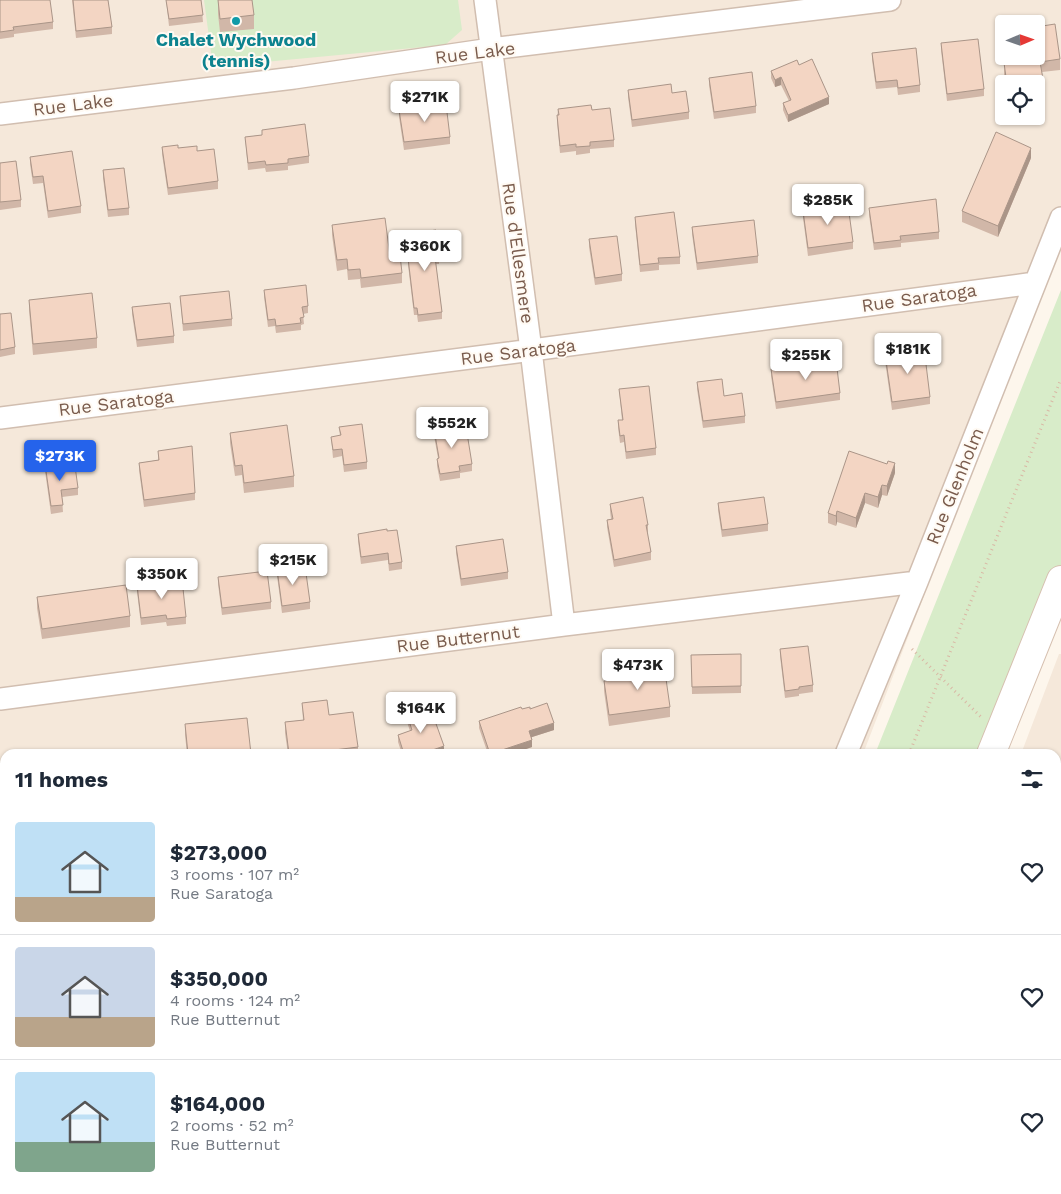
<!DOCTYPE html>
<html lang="en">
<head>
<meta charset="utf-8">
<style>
  :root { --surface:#fff; --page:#f2f2f3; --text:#1f2937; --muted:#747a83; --line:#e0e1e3; --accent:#2563eb }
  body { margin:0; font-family:"Work Sans",sans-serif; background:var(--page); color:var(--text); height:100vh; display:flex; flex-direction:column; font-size:19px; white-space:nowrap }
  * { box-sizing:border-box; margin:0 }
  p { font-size:16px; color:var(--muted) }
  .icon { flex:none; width:28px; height:28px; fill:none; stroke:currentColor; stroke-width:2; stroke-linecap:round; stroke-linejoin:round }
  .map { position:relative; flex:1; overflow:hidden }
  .sheet { position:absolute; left:0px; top:749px; width:1061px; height:446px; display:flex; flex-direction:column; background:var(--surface); border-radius:15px 15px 0 0; box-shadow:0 1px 4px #0004 }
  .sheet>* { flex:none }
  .needle { width:32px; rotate:88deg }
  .buttons { position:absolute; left:995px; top:15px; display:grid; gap:10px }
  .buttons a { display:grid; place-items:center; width:50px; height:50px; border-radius:5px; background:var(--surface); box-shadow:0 1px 4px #0004; font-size:25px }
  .price { position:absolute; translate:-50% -42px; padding:0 11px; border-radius:5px; background:#fff; color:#222; font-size:16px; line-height:32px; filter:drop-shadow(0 1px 2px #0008) }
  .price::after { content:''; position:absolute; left:50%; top:30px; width:15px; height:11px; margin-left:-8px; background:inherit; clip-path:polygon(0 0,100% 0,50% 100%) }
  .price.on { background:var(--accent); color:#fff }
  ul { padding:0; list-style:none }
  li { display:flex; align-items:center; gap:15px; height:125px; padding:0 15px }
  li+li { border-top:1px solid var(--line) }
  li span { display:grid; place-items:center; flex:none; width:140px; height:100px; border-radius:5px; color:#555 }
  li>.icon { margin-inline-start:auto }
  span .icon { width:60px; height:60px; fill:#fffc; stroke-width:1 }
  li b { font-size:21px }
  h2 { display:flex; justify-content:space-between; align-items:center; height:60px; padding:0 15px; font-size:21px }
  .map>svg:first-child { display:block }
  .residential { fill:#f5e8da; fill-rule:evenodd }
  .green { fill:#d8ecc9 }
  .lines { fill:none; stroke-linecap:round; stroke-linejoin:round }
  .street-casing { stroke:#d1beb0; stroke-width:24 }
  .secondary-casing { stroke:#d6c0b0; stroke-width:30 }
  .path { stroke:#d9b8a5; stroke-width:3; stroke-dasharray:1 4; stroke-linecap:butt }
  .street { stroke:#fff; stroke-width:21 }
  .secondary { stroke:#fff; stroke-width:28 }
  .wall { fill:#d1b7a8 }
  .shaded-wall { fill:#aa9588 }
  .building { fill:#f3d5c3; stroke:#aa9588 }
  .culture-dot { fill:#0f9aa8; stroke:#fffaf3; stroke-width:2 }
  .labels { text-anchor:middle; stroke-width:4; stroke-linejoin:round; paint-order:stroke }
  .culture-label { font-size:18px; font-weight:bold; fill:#0d838f; stroke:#fffaf3 }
  .street-label { font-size:18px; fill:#7a5c4d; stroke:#fffaf3 }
</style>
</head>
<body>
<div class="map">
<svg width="1061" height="1194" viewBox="0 0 1061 1194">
  <rect width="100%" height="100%" fill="#fdf6ec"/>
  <path class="residential" d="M0,0H1061V240L863,754H5V1190H694L693,1194H0ZM1004,24H1036V56H1004ZM1004,84H1036V116H1004Z
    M1059,654H1061V795L1056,792V754H1021Z"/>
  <path class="green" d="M204,0H458L462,30L445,45L213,67Z
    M1061,290V575L988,754H875Z
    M1056,924L1061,926V1194H859L861,1190H1056V1015L1058,1012L1056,1010Z"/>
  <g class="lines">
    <defs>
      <path id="street" d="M485,0L531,350L564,625
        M0,114L294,78L491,49L890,0
        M0,418L509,353L1035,283
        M0,699L564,625L917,582
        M846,754L917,582L1061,218
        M1056,794L1061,796
        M0,979L5,978
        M503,1194L533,1190
        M669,1194L670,1190"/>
      <path id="secondary" d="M991,754L1061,580
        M815,1194L816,1190"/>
    </defs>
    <use href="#street" class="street-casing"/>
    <use href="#secondary" class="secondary-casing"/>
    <path class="path" d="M912,649L981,717
      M909,754L1061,379
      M699,1194L700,1190
      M733,1194L734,1190"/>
    <use href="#street" class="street"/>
    <use href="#secondary" class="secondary"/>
  </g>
  <path class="wall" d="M0,0L53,22V29L14,34V37L0,39Z
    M72,0H108L112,27V34L76,38Z
    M166,0H201L203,22L169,26Z
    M218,0L254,15V29L220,32L218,14Z
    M941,43L984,89V96L947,101L941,50Z
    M872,53L920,85V92L898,95L897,87L876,89L872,60Z
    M1009,56H1036L1060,59V70L1042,72L1043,89L1036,90V84H1005L1004,74V63L1009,62Z
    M799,65L829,104L788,122L783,110V103L789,101L781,85L775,87L771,78V71Z
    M709,78L756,106V113L714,119L709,85Z
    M628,90L672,93L689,112V119L632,127L628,97Z
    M558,109L592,110L614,140V147L590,149V153L576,155V151L560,153L557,122Z
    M399,110L450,137V144L404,150L399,117Z
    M262,130L309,156V163L288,166V170L266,172L265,168L248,170L245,137L262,135Z
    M162,147L197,151L218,181V189L168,195L162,154Z
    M30,157L81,206V213L48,218L43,183L33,184L30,164Z
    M1031,158L998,237L962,222V211Z
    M0,163L21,200V207L0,210Z
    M103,170L129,208V215L108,217L103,178Z
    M869,208L939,232V239L901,243V247L874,250L869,215Z
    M803,211L853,242V249L808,256L803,218Z
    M635,217L680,257V264L659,265V270L640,272L635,224Z
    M332,225L390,256L402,273V283L361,288L360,279L348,280L347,269L337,271L332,235Z
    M692,227L758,256V263L697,270L692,234Z
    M408,234L439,257V264H436L442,312V319L418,322L417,315H414L408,265V258L410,257Z
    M589,239L622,274V281L595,285L589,247Z
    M264,290L308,306V313L303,314L304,324L301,325V330L276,333L275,326L268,327L264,297Z
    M180,296L232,319V326L183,331Z
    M29,300L97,338V348L33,355L29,310Z
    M132,307L174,336V343L137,347L132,314Z
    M0,314L15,347V354L0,357Z
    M885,354L930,397V404L892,410L885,361Z
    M771,369L840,393V400L776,409L771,376Z
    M697,382L724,396L745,416V423L703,428L697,389Z
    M619,389L656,448V455L626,459L624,442L620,443L618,427V420H622Z
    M339,427L367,462V469L344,472L342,456L333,458L331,437L340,436Z
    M434,429L460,434L472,464V471L460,473V478L440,481L437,466V459L438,458L434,436Z
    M230,433L294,476V487L244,493L242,475L235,476L230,443Z
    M158,451L195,493V500L144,507L139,470V463L158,460Z
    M45,464L58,468L78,488V495L62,497L63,512L51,514L45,471Z
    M895,473L887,496L882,495L878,508L865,503L856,528L837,522L836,526L828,523V513Z
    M718,503L768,524V531L722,537L718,510Z
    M610,504L648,525V532H647L651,552V560L614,567L607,527V520L611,519L610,511Z
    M358,534L402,562V569L389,571L388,560L361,564L358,541Z
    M456,546L508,572V579L461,586L456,553Z
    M277,569L310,602V609L282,613L277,576Z
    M218,577L271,602V609L222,615L218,584Z
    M137,585L186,617V624L167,626L166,622L141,625L137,592Z
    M37,597L130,616V627L42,639L37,608Z
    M780,649L813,685V692L799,694V696L785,698L780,656Z
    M741,654V693L692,694L691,655Z
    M638,669L670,707V717L609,726L604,691V681L623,678V674L638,672Z
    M302,703L329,715L358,747V754H288L285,733V722L303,720Z
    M522,709H530L554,730L532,737V747L511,754H488L479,728V721Z
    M407,715L444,753L402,754L398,742V735L410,731L407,722Z
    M185,724L251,754H187L185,735Z
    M0,771L2,787V794L0,795Z
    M1061,861V909L1056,907V873Z
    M5,873V915H0V874Z"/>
  <path class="shaded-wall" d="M781,77V85L775,87V80Z
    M829,97V104L788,122V115Z
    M1031,148V158L998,237V226Z
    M895,463V473L887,496V486Z
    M882,485V495L878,508V497Z
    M865,493V503L856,528V518Z
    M837,511V522L836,526V516Z
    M554,723V730L529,738V731Z
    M532,740V747L511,754H490Z
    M444,746V753L421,754Z"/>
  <path class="building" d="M0,0H50L53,22L13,27L14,30L0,32Z
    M73,0H108L112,27L76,31Z
    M166,0H201L203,15L169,19Z
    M218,0H252L254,15L220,19Z
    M1055,24L1060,59L1040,62L1043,79L1007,84L1004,63L1011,62L1010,56H1036V27Z
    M978,39L984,89L947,94L941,43Z
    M916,48L920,85L898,88L897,80L876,82L872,53Z
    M812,59L829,97L788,115L783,103L791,100L781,77L775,80L771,71L797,60L799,65Z
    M752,72L756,106L714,112L709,78Z
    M671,84L672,93L686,91L689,112L632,120L628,90Z
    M446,104L450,137L404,142L399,110Z
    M591,105L592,110L610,108L614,140L590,142V146L576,147V144L560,146L557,115H559L558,109Z
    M305,124L309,156L288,159V163L266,165L265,161L248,163L245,137L262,135V130Z
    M996,132L1031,148L998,226L962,211Z
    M178,145V148L197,146V151L214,149L218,181L168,188L162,147Z
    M72,151L81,206L48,211L43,176L33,177L30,157Z
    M16,161L21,200L0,202V163Z
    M124,168L129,208L108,210L103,170Z
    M936,199L939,232L900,236L901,240L874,243L869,208Z
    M848,205L853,242L808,248L803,211Z
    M674,212L680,257L658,258L659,263L640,265L635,217Z
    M385,218L390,256L400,255L402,273L361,278L360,269L348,270L347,259L337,260L332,225Z
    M754,220L758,256L697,263L692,227Z
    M436,230L439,257H435L442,312L418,315L417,308H414L408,258L411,257L408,234Z
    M617,236L622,274L595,278L589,239Z
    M306,285L308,306L302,307L304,317L300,318L301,323L276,326L275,319L268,320L264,290Z
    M229,291L232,319L183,324L180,296Z
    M92,293L97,338L33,344L29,300Z
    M170,303L174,336L137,340L132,307Z
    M11,313L15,347L0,350V314Z
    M924,348L930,397L892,402L885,354Z
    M836,360L840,393L776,402L771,369Z
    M722,379L724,396L742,393L745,416L703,421L697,382Z
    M649,386L656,448L626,452L624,435L620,436L618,420H623L619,389Z
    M362,424L367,462L344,465L342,449L333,450L331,437L341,435L339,427Z
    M287,425L294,476L244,483L242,465L235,466L230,433Z
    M458,425L460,434L467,433L472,464L459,466L460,471L440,474L437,459L439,458L434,429Z
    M192,446L195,493L144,500L139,463L159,460L158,451Z
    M849,451L887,464L888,461L895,463L887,486L882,485L878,497L865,493L856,518L837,511L836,516L828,513Z
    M57,462L58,468L75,466L78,488L61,490L63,505L51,506L45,464Z
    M643,497L648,525H646L651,552L614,560L607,520L613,519L610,504Z
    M764,497L768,524L722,530L718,503Z
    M387,529V531L397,530L402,562L389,564L388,553L361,557L358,534Z
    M503,539L508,572L461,579L456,546Z
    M305,566L310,602L282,606L277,569Z
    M267,571L271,602L222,608L218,577Z
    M182,579L186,617L167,619L166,615L141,618L137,585Z
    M126,585L130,616L42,629L37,597Z
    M808,646L813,685L799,687V689L785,691L780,649Z
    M741,654V686L692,687L691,655Z
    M664,665L670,707L609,715L604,681L624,678L623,674L639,672L638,669Z
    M327,700L329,715L353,712L358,747L303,754H289L285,722L304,720L302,703Z
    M547,703L554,723L529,731L532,740L490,754L479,721L521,707L522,709L530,707V709Z
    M430,707L444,746L421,754H404L398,735L412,730L407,715Z
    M247,718L251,754H188L185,724Z
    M0,771L2,787L0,788Z
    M1061,861V902L1056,900V880L1058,876L1056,875V873Z
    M5,873V904L0,905V874Z"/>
  <circle class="culture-dot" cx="236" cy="21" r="5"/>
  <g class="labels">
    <g class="culture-label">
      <text x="236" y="46">Chalet Wychwood<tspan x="236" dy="21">(tennis)</tspan></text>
    </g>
    <g class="street-label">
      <text transform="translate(475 53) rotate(-7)" y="6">Rue Lake</text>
      <text transform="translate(73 105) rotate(-7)" y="6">Rue Lake</text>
      <text transform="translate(518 253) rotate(82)" y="6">Rue d'Ellesmere</text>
      <text transform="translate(919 298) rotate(-8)" y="6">Rue Saratoga</text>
      <text transform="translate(518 352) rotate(-7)" y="6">Rue Saratoga</text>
      <text transform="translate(116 403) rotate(-7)" y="6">Rue Saratoga</text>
      <text transform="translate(955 486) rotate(-68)" y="6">Rue Glenholm</text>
      <text transform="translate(458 639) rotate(-7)" y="6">Rue Butternut</text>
    </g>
  </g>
</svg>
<div class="buttons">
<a><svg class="needle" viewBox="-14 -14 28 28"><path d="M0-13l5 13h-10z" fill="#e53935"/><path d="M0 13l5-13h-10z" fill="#747a83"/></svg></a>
<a><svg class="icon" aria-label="locate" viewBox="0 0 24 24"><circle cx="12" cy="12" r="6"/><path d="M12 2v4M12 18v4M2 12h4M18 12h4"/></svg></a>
</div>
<b class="price" style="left:425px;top:123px">$271K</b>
<b class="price" style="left:828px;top:226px">$285K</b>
<b class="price" style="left:425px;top:272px">$360K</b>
<b class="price" style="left:908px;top:375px">$181K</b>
<b class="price" style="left:806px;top:381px">$255K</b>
<b class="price" style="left:452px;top:449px">$552K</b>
<b class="price on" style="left:60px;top:482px">$273K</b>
<b class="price" style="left:293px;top:586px">$215K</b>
<b class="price" style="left:162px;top:600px">$350K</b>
<b class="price" style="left:638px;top:691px">$473K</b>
<b class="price" style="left:421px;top:734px">$164K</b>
<section class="sheet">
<h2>11 homes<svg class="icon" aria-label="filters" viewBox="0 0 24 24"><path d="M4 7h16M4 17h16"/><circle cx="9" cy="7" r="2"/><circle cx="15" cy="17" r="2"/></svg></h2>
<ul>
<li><span style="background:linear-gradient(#bfe0f5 75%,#b9a48a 0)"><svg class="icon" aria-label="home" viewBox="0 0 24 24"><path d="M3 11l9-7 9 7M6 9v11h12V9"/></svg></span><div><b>$273,000</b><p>3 rooms · 107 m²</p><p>Rue Saratoga</p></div><svg class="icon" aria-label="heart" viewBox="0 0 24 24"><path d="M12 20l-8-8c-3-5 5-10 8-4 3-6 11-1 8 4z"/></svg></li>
<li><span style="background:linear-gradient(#c9d6e8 70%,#b9a48a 0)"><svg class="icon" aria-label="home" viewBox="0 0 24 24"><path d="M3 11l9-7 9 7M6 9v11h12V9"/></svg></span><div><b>$350,000</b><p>4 rooms · 124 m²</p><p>Rue Butternut</p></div><svg class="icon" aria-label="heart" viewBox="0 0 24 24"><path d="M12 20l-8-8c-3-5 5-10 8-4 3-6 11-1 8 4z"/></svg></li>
<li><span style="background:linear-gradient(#bfe0f5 70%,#7fa58c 0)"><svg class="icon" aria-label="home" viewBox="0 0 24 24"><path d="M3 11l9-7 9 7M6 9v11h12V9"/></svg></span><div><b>$164,000</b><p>2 rooms · 52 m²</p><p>Rue Butternut</p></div><svg class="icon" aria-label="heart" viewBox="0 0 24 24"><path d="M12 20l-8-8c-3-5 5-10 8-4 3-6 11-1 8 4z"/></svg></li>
</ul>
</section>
</div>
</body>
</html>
